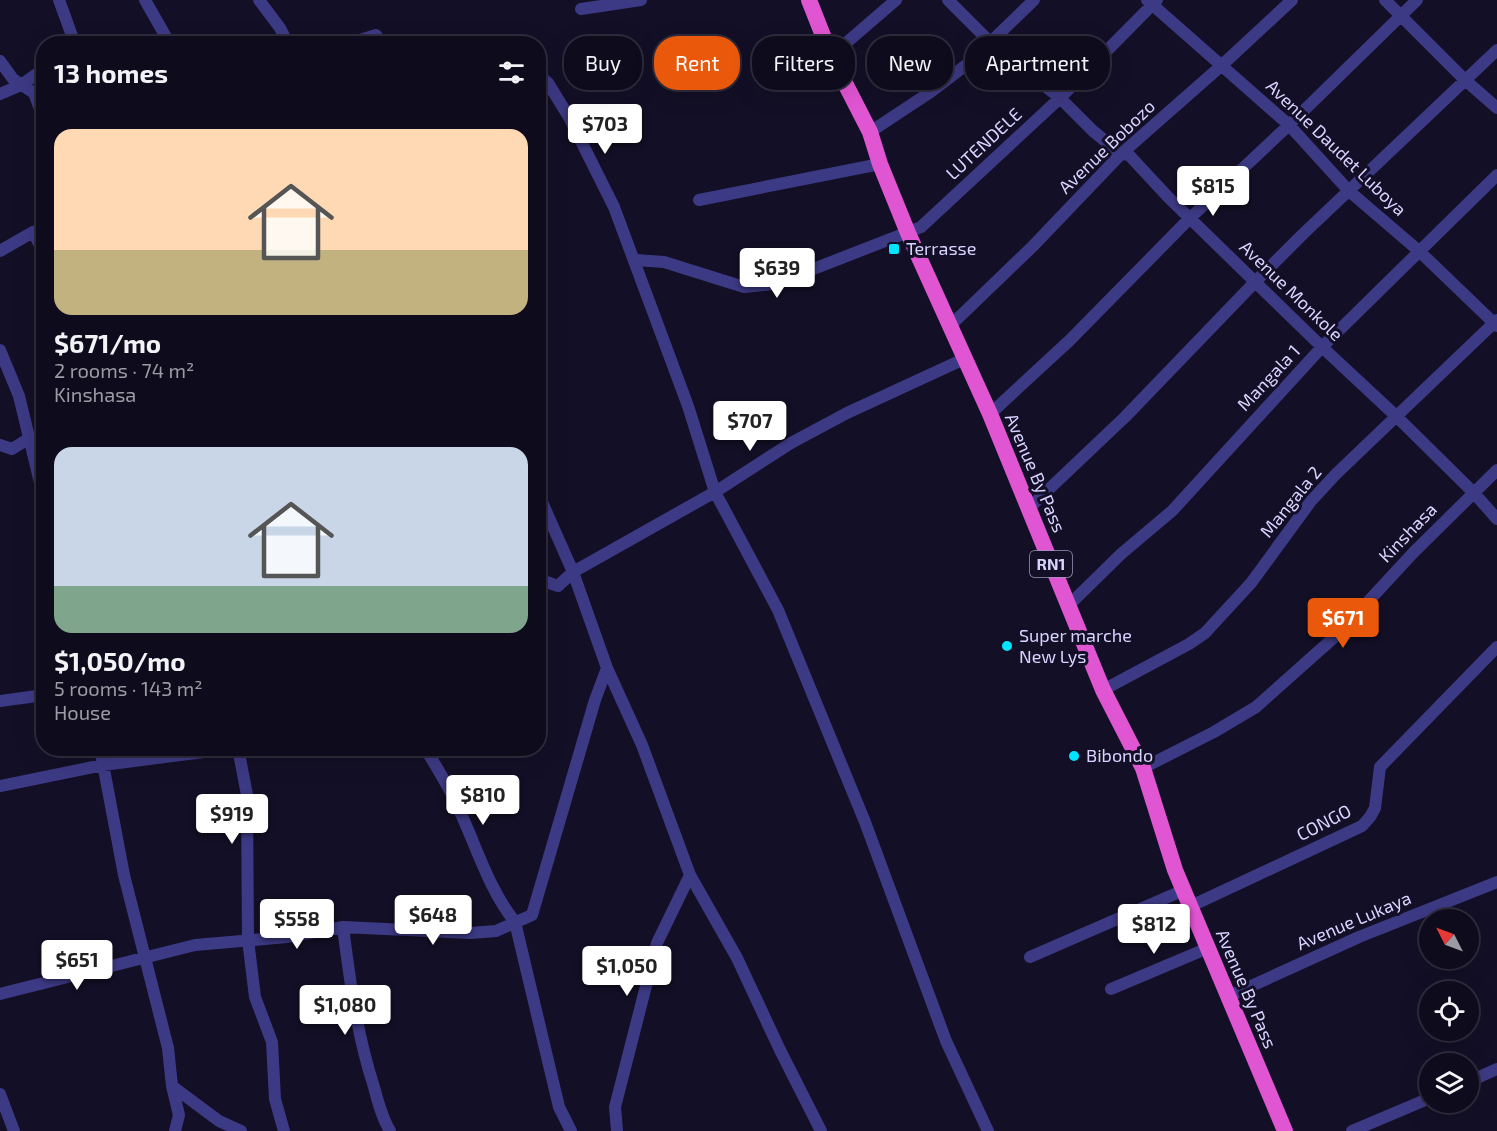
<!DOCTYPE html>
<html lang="en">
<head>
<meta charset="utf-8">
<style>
  :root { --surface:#0e0b1c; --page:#1c1929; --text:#f1f3f6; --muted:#9b9ba3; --line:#2e2b3b; --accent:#ea580c }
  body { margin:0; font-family:"Exo 2",sans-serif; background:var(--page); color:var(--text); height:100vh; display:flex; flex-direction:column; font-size:22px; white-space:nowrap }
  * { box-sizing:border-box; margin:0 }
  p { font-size:20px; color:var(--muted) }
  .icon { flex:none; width:33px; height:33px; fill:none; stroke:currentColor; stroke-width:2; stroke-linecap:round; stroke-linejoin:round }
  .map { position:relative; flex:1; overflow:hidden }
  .drawer { position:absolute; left:36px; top:36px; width:510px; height:720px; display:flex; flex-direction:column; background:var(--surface); border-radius:24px; box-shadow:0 6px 24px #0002,0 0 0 2px var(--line) }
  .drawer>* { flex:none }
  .guide { position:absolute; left:564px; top:36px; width:570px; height:54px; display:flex; gap:12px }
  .needle { width:39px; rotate:312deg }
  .buttons { position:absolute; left:1419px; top:909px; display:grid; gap:12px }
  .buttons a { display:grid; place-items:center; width:60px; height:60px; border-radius:50%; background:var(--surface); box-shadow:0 6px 24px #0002,0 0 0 2px var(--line); font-size:30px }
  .price { position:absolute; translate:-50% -51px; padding:0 14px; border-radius:6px; background:#fff; color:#222; font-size:20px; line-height:39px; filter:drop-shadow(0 2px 3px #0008) }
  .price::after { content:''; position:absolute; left:50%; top:36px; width:18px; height:14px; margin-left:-9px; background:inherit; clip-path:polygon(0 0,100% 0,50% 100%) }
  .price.on { background:var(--accent); color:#fff }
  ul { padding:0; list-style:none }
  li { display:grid; align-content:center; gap:12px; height:318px; padding:0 18px }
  li span { display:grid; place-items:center; height:186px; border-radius:18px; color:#555 }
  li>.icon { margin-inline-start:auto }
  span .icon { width:108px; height:108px; fill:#fffc; stroke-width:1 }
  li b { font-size:26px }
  h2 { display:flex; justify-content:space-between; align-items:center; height:72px; padding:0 18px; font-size:26px }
  .chip { padding:0 21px; border-radius:24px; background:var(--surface); box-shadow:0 6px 24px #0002,0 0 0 2px var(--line); font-size:21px; line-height:54px }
  .chip.on { background:var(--accent); color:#fff }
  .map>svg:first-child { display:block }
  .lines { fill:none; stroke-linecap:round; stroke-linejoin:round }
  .minor { stroke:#3d3a85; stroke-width:12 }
  .trunk { stroke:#e055d1; stroke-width:16 }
  .poi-dot { fill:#00e5ff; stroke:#130f26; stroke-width:2 }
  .labels { text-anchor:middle; stroke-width:6; stroke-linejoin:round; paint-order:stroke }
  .shield { fill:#130f26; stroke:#9e99be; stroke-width:1.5 }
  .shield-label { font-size:16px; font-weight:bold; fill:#d9d4ff }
  .street-label { font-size:18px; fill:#d9d4ff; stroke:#130f26 }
  .poi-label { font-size:18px; fill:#d9d4ff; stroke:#130f26; text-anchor:start }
</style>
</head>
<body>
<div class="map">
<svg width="1497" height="1131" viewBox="0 0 1497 1131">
  <rect width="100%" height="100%" fill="#130f26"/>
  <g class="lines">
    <path class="minor" d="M59,0L75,44
      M145,0L170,44
      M259,0L280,28L288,44
      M948,0L990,42L1060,98L1093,131L1121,154L1129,155L1168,197L1322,347L1396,416L1474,493L1497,519
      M1147,0L1289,125L1349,191L1419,251L1497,326
      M1385,0L1465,80L1497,108
      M581,9L641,0
      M347,44L376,35L382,44
      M831,56L896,0
      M0,61L13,79L34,93L44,120
      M538,74L548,83L569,117L614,207L688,406L715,492L778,610L865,822L946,1041L988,1131
      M0,94L21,85L44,69
      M870,132L932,91L970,62L1034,0
      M699,200L880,164
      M33,232L44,253
      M0,251L33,232L44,230
      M636,260L664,262L744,287L775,284L921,227L1060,98L1157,0
      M951,325L1033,246L1121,154L1221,66L1292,0
      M0,350L19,396L44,499
      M990,414L1070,340L1190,218L1289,125L1417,0
      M0,445L12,449L28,439
      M538,493L573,572L607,668L642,745L690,875L737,958L780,1050L821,1131
      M1029,508L1125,417L1256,281L1303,234L1497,50
      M538,579L558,586L573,572L715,492L791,443L847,413L964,359
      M1068,606L1121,554L1172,511L1322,347L1497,175
      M1103,690L1189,644L1205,633L1251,583L1311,501L1336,474L1497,320
      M0,701L44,695
      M100,748L124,875L168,1048L172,1086L219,1121L241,1131
      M238,748L247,795L248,940L255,997L272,1042L275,1099L284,1131
      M425,748C435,765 447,783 455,801C475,841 487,887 515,922L559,1107L571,1131
      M1143,768L1214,732L1256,707L1339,633L1413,553L1497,470
      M0,786L103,765L235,748
      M1191,906L1362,826L1370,817L1375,808L1380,767L1497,647
      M343,927C350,982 357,1035 374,1087C378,1102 382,1118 390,1131
      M1030,957L1184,890
      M1111,989L1208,948
      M0,994L195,945L287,937L343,927L470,933L496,931L532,915L595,700L607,668
      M1227,997L1359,937L1497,882
      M1468,1082L1497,1069
      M172,1086L179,1115L175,1131
      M0,1094L14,1131
      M617,1131L615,1107L657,943L690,875
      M1352,1131L1430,1098"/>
    <path class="trunk" d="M809,0L831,56L870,132L880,164L908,233L990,414L1103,690L1143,768L1175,870L1285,1131"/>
  </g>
  <g class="poi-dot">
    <rect x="888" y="243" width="12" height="12" rx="3"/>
    <circle cx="1007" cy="646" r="6"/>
    <circle cx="1074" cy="756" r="6"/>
  </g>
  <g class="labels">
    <rect class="shield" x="1030" y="551" width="42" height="26" rx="4.5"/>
    <g class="shield-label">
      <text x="1051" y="570">RN1</text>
    </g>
    <g class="street-label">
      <text transform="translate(984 144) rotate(-43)" y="6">LUTENDELE</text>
      <text transform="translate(1107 147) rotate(-44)" y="6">Avenue Bobozo</text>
      <text transform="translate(1336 148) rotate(44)" y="6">Avenue Daudet Luboya</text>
      <text transform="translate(1291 291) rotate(44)" y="6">Avenue Monkole</text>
      <text transform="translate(1269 378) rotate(-47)" y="6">Mangala 1</text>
      <text transform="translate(1035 473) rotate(67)" y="6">Avenue By Pass</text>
      <text transform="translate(1291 502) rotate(-51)" y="6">Mangala 2</text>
      <text transform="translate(1408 533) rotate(-46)" y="6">Kinshasa</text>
      <text transform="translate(1324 823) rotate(-27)" y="6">CONGO</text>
      <text transform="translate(1354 921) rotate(-23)" y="6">Avenue Lukaya</text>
      <text transform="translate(1246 989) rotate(67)" y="6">Avenue By Pass</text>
    </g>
    <g class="poi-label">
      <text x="906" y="255">Terrasse</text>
      <text x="1019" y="642">Super marche<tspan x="1019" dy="21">New Lys</tspan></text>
      <text x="1086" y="762">Bibondo</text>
    </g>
  </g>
</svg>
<div class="buttons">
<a><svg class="needle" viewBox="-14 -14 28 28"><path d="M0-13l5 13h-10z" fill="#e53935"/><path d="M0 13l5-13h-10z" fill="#9b9ba3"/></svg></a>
<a><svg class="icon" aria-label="locate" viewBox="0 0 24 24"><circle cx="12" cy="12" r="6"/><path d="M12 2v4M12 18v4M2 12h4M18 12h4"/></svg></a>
<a><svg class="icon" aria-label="layers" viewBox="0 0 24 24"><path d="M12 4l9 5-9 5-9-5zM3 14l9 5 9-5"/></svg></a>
</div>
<b class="price" style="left:605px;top:155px">$703</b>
<b class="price" style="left:1213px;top:217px">$815</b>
<b class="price" style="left:777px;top:299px">$639</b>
<b class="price" style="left:750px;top:452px">$707</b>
<b class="price on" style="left:1343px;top:649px">$671</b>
<b class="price" style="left:483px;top:826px">$810</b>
<b class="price" style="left:232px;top:845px">$919</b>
<b class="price" style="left:433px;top:946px">$648</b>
<b class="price" style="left:297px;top:950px">$558</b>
<b class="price" style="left:1154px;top:955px">$812</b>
<b class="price" style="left:77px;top:991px">$651</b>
<b class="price" style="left:627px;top:997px">$1,050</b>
<b class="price" style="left:345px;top:1036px">$1,080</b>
<div class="guide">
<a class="chip">Buy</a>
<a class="chip on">Rent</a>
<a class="chip">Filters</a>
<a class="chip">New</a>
<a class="chip">Apartment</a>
</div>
<section class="drawer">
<h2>13 homes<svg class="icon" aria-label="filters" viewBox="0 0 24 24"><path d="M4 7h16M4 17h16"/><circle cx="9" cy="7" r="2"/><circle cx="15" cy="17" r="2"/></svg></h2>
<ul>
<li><span style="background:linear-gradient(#ffd9b3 65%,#c2b280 0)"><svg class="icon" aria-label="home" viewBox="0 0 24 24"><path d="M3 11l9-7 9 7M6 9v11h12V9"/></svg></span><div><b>$671/mo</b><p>2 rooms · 74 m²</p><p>Kinshasa</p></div></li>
<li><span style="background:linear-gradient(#c9d6e8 75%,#7fa58c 0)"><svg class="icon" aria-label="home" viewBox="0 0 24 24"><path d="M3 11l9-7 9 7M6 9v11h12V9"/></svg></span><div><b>$1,050/mo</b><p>5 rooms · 143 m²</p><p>House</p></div></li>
</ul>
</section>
</div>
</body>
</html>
